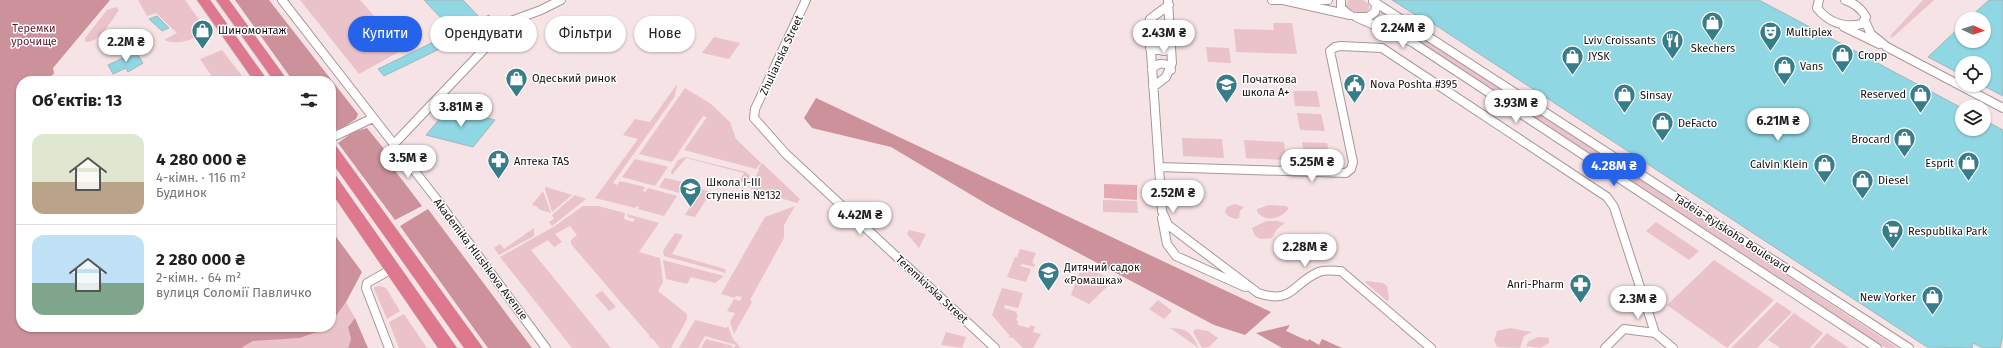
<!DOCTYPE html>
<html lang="uk">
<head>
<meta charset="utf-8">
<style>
  :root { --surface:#fff; --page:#f6f6f6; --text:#202124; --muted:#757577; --line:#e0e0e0; --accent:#2563eb }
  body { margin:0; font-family:"Fira Sans",sans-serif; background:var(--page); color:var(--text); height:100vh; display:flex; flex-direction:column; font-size:15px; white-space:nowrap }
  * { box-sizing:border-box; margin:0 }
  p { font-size:13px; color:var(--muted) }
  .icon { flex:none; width:22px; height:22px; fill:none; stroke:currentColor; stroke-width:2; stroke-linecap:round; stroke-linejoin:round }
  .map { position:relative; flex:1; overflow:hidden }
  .details { position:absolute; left:16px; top:76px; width:320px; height:256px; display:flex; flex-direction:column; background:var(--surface); border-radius:16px; box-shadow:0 1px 3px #0004 }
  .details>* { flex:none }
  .top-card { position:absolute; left:348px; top:16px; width:380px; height:36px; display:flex; gap:8px }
  .needle { width:26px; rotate:93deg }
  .buttons { position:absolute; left:1955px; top:12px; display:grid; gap:8px }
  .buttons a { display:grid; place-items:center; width:36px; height:36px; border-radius:50%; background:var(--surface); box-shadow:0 1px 3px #0004; font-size:20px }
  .price { position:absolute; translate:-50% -34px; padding:0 9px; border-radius:14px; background:#fff; color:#222; font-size:13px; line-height:26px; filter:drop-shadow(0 1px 2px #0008) }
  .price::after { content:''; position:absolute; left:50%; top:24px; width:12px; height:9px; margin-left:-6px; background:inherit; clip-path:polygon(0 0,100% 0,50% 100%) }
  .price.selected { background:var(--accent); color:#fff }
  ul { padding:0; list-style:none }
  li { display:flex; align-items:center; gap:12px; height:100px; padding:0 16px }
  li+li { border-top:1px solid var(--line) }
  li span { display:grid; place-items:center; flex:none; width:112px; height:80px; border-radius:12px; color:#555 }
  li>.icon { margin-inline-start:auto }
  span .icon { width:48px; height:48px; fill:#fffc; stroke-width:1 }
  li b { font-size:17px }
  h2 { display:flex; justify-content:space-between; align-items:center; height:48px; padding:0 16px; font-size:17px }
  .pill { padding:0 14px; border-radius:18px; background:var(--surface); box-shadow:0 1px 3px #0004; font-size:14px; line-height:36px }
  .pill.selected { background:var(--accent); color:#fff }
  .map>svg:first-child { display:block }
  .green { fill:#eac2c9 }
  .forest { fill:#cc919b }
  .water { fill:#e6a8b3 }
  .building { fill:#90d7e4; stroke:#a4b6b9 }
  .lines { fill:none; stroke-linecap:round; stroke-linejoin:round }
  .street-casing { stroke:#a89799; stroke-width:10 }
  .highway-casing { stroke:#cccacb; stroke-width:1 }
  .street { stroke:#fff; stroke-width:8 }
  .highway { fill:#de788e; fill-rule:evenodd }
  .labels { text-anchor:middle; stroke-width:3; stroke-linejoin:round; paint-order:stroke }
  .park-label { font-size:11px; fill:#611a2e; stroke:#fff }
  .poi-label { font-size:11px; fill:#161011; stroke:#fff; text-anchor:start }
  .street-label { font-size:11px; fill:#161011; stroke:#fff }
</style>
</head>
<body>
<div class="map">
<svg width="2003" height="348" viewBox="0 0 2003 348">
  <rect width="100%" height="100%" fill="#f6e3e6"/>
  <path class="green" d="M138,0H185L207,31C193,39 181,46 164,40L177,33L156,13L147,16Z
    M300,0H360L404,49L359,74Z
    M1348,0H1363L1369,4V9L1365,13L1353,12L1346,6Z
    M1923,0H1934L1892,38L1890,36Z
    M116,7L119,10C111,21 100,43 85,42V38L107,10Z
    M1382,12L1394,19L1898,348H1886L1408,34L1375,19Z
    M1273,23H1292L1297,54L1236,52L1234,29L1274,30Z
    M678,30L694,33L680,52L664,49Z
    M714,37L740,43L729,59L702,53Z
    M1206,47L1229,48L1231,63L1208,62Z
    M222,50L246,81H215L200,59Z
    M677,84L675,96L613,183L617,185L620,181L645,187L643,191L645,192L648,188L677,196L664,216L638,209L639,207L637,206L635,208L595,198L638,139L623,135L635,119L650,122Z
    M685,88L711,104L730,122L736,139L761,163L756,169L684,150L707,117L703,116L672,162L639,154Z
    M1293,91H1317L1320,107L1295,106Z
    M1297,113L1321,114L1325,131L1300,130Z
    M1182,138L1222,139L1224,158L1183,156Z
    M1244,140L1284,142L1286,160L1246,158Z
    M1302,142L1327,143L1331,160H1305Z
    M685,157L746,172L750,176L746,182H739L744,173L686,158L672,175L671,172L678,160Z
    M635,159L665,166L668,167L655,186L622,177Z
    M762,163L800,199L797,203L756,191L750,188L759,170L758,169Z
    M665,178L683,182L684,184L679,193L659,187Z
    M546,187L572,195L552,212L545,189Z
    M701,189L711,192L695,217L685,215Z
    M543,191L551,213C547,212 543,211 537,208L538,207L532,205Z
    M575,195L586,199L552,226L549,222L554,219L552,215Z
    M1103,200L1137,201L1138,213L1103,212Z
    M1235,204L1244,207L1240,211L1239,218L1235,219L1228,216L1225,212L1227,207Z
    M1269,205L1286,206L1289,208C1281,219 1266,223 1257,212V209Z
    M583,206H598L625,213L624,219L633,222L635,219L628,217L627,214L659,223L639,252L660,258L663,282L658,291L687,314V319L671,348H660L653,339L650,338L649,335L571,244V240L577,235L570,226L555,234L562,242L554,247L548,240L531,250L611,348H572L500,257L555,226Z
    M795,206L784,225V238L750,300L752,302L734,334L730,322L735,313L727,311L734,299L740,301L742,297L736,296L735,298L721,294L765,217Z
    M1266,221H1278L1285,223L1277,229L1272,238L1261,239L1255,236L1252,228Z
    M1656,222L1699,251L1689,260L1646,231Z
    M534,228V236L499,255L494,248L500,244L504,249Z
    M909,230L926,234L919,248L907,234Z
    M675,233L683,235L672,254L725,269L726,273L664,256L663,251Z
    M1020,249L1036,253L1032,263L1035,264L1034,267L1022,264L1020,266L1031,269L1026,282L1007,277L1015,257H1017Z
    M663,260L724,276L715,283L691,277L687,284L666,279Z
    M1714,260L1774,300L1727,348L1667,305Z
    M1082,266L1114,280L1089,304L1071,295Z
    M1367,281L1383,283L1387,286L1389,299L1387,301L1365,282Z
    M379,286L386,288L400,311L387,319L374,289V287Z
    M1002,288L1023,293L1018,308L1005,305L1004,308L1017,312L1016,314L1018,315L1016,320L1018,321V325L1029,328L1031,325L1035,327L1033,332L1041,334L1033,348H1023L1013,338L1008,337L1010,336L992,315Z
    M602,291L616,307L609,311L595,295Z
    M1158,300L1172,311L1164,319L1149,309Z
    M346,302L355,318L348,327L351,339L348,348H241L253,341L300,338L331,327V323Z
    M1777,302L1792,312L1757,348H1731Z
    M1794,313L1823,333L1810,348H1781L1768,340Z
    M404,314L427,348H399L389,322Z
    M695,320L726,328L728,326L733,339L741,348H734L736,345L705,336L698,348H679Z
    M1170,328C1189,329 1190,332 1199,348Z
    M1510,328L1532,332L1524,336L1520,348L1497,347L1494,340L1497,331Z
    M1196,329L1208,331L1218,338L1209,347L1202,348L1193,332Z
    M946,332L966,337L962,348L941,345Z
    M1827,333L1849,348H1813Z
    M1538,337L1549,338V343L1540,348L1526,346L1529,341Z
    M706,339L733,346L732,348H701Z"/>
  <path class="forest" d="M0,0H110L53,68L54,74L42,81H21V327L328,328L300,338L253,341L241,348H0Z
    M235,0H269L358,114L356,119L340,129L331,131V81H293Z
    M816,98L1271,312L1245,335L1214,325L990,206L891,147L812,128L804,118Z
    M367,128L397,165L393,168L422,206L395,220L338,143L353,132Z
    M428,209L532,348H488L400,226Z
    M331,230L362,272L346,302L331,323Z
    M355,318L368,348H348L351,339L348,327Z
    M1290,325L1286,331L1308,341L1309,339L1319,345L1322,339L1342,348H1282L1256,333Z"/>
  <path class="water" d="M1104,184L1137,185V200L1104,198Z"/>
  <path class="building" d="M424,0H463L481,19L489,15L495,22L384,76L378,69L454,32Z
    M1392,0H1759L1962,108V129H1984V120L2003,130V335L2000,348H1983L1973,343L1972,348L1927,347L1420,15L1417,16Z
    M1989,0H2003V96L1984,86V63H1962V75L1928,57L1962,25V41H1984V19H1968Z
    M157,16L169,28L162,31L149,19Z
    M136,52L143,63L128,72L126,68L113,74L108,65Z
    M449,108L495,120L473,147L426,135Z"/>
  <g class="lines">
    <defs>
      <path id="street" d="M282,0L438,201L546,348
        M806,0L755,109L754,118L786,154L995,348
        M1272,0H1287
        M1283,0L1350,15
        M1299,0H1328
        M1341,0V8L1348,14
        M1819,0L1817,8C1828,22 1844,28 1862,24L1866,17C1861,8 1854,3 1845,0
        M1373,1L1909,348
        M1169,5L1150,19L1149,23L1162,211L1168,225L1258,293C1293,305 1292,283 1319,272C1326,269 1334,271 1341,271L1431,348
        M1356,17L1412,42L1877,348
        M1359,17H1368L1375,12L1376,5L1373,1
        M1865,21L1871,34L1887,47L2003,108
        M1844,27L1879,44
        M1150,48L1164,51L1171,48
        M1152,69C1157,63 1162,62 1169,66L1171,70
        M1153,87L1166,77L1172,63L1168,1
        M331,138L373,118
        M393,145L511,21L541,10L561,0
        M1159,167L1346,173L1351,169L1353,162L1330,51L1335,47L1341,46L1382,48L1607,197L1614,207L1655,333
        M1162,218L1167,244L1176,256L1245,287
        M389,348L366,288L367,283L392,269
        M1605,348L1624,329L1655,333L1673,348"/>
      <path id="highway" d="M197,0H210L268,81H254Z
        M216,0H229L288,81H274Z
        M331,145L336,146L483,348H464L331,161Z
        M331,174L336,176L457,348H438L331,192Z"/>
    </defs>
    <use href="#street" class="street-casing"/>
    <use href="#highway" class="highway-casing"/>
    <use href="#street" class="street"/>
    <use href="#highway" class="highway"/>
  </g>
  <defs>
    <symbol id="shop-pin" viewBox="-11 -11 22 30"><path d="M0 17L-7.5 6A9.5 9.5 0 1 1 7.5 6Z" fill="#377d89" stroke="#fff"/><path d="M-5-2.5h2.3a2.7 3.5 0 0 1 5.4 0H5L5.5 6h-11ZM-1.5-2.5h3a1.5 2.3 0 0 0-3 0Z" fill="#fff"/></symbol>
    <symbol id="theatre-pin" viewBox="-11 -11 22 30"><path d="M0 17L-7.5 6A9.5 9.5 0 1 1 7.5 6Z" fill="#377d89" stroke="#fff"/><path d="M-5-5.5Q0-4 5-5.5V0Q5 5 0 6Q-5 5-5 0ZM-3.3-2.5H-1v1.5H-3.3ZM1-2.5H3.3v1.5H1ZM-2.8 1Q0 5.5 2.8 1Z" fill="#fff"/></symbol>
    <symbol id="restaurant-pin" viewBox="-11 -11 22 30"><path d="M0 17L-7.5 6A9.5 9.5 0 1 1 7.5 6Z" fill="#377d89" stroke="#fff"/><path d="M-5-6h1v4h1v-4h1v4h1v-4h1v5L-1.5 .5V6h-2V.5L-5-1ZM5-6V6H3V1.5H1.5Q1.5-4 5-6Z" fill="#fff"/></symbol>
    <symbol id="civic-pin" viewBox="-11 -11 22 30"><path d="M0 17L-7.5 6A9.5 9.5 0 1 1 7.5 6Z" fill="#377d89" stroke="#fff"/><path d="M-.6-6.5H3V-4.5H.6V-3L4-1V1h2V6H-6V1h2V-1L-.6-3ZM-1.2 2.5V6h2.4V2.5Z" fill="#fff"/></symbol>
    <symbol id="school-pin" viewBox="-11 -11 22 30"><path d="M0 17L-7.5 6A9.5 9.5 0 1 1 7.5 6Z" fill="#377d89" stroke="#fff"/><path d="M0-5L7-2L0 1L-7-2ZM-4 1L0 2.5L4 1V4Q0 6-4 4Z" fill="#fff"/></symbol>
    <symbol id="pharmacy-pin" viewBox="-11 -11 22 30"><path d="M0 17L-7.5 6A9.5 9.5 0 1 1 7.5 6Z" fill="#377d89" stroke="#fff"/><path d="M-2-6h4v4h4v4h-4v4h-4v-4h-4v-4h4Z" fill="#fff"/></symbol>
    <symbol id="supermarket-pin" viewBox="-11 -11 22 30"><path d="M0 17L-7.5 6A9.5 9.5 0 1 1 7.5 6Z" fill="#377d89" stroke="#fff"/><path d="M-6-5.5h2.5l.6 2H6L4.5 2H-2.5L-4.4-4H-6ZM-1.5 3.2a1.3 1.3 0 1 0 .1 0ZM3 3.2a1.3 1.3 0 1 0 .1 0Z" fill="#fff"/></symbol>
  </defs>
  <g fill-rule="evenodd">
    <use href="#shop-pin" x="1700" y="10" width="25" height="34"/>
    <use href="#shop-pin" x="190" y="18" width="25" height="34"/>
    <use href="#theatre-pin" x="1758" y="20" width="25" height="34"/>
    <use href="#restaurant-pin" x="1660" y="28" width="25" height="34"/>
    <use href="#shop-pin" x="1830" y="42" width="25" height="34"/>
    <use href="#shop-pin" x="1560" y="44" width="25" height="34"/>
    <use href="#shop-pin" x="1772" y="54" width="25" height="34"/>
    <use href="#shop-pin" x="504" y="66" width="25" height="34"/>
    <use href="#civic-pin" x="1342" y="72" width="25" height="34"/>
    <use href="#school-pin" x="1214" y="72" width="25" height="34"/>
    <use href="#shop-pin" x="1908" y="82" width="25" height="34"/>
    <use href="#shop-pin" x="1612" y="82" width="25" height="34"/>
    <use href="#shop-pin" x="1650" y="110" width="25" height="34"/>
    <use href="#shop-pin" x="1892" y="126" width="25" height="34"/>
    <use href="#pharmacy-pin" x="486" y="148" width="25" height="34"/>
    <use href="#shop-pin" x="1956" y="150" width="25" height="34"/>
    <use href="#shop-pin" x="1812" y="152" width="25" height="34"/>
    <use href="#shop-pin" x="1850" y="168" width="25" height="34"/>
    <use href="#school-pin" x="678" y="176" width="25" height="34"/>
    <use href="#supermarket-pin" x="1880" y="218" width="25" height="34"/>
    <use href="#school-pin" x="1036" y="260" width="25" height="34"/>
    <use href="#pharmacy-pin" x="1568" y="272" width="25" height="34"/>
    <use href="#shop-pin" x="1920" y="284" width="25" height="34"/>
  </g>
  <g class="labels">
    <g class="park-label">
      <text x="34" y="32">Теремки<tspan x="34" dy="13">урочище</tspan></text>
    </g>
    <g class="poi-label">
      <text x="218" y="34">Шиномонтаж</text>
      <text x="1786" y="36">Multiplex</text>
      <text x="1656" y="44" text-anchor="end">Lviv Croissants</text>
      <text x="1713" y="52" text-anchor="middle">Skechers</text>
      <text x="1858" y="59">Cropp</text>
      <text x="1588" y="60">JYSK</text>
      <text x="1800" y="70">Vans</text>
      <text x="532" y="82">Одеський ринок</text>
      <text x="1242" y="83">Початкова<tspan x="1242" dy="13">школа А+</tspan></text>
      <text x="1370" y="88">Nova Poshta #395</text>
      <text x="1906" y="98" text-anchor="end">Reserved</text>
      <text x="1640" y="99">Sinsay</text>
      <text x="1678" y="127">DeFacto</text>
      <text x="1890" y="143" text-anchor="end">Brocard</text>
      <text x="514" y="165">Аптека TAS</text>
      <text x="1954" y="167" text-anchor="end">Esprit</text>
      <text x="1808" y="168" text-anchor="end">Calvin Klein</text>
      <text x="1878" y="184">Diesel</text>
      <text x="706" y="186">Школа І-ІІІ<tspan x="706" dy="13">ступенів №132</tspan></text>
      <text x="1908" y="235">Respublika Park</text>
      <text x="1064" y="271">Дитячий садок<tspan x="1064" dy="13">«Ромашка»</tspan></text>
      <text x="1564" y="288" text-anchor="end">Anri-Pharm</text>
      <text x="1916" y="301" text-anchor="end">New Yorker</text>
    </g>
    <g class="street-label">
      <text transform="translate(781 55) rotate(-65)" y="4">Zhulianska Street</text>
      <text transform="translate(1732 233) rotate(33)" y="4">Tadeia-Rylskoho Boulevard</text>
      <text transform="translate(481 259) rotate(53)" y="4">Akademika Hlushkova Avenue</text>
      <text transform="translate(932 289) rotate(43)" y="4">Teremkivska Street</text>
    </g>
  </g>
</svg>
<div class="buttons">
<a><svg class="needle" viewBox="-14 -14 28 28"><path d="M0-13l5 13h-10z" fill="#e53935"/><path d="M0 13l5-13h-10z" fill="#757577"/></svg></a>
<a><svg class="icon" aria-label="locate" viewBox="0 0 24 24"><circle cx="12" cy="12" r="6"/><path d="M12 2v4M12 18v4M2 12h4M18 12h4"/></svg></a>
<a><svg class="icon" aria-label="layers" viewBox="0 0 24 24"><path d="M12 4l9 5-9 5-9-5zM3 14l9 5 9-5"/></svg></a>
</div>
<b class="price" style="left:1403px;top:49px">2.24M ₴</b>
<b class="price" style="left:1164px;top:54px">2.43M ₴</b>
<b class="price" style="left:126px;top:63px">2.2M ₴</b>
<b class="price" style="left:1516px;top:124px">3.93M ₴</b>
<b class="price" style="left:461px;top:128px">3.81M ₴</b>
<b class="price" style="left:1778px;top:142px">6.21M ₴</b>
<b class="price" style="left:408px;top:179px">3.5M ₴</b>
<b class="price" style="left:1312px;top:183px">5.25M ₴</b>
<b class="price selected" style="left:1614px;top:187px">4.28M ₴</b>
<b class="price" style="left:1173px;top:214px">2.52M ₴</b>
<b class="price" style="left:860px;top:236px">4.42M ₴</b>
<b class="price" style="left:1305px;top:268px">2.28M ₴</b>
<b class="price" style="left:1638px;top:320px">2.3M ₴</b>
<div class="top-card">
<a class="pill selected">Купити</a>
<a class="pill">Орендувати</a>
<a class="pill">Фільтри</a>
<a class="pill">Нове</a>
</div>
<section class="details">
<h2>Об’єктів: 13<svg class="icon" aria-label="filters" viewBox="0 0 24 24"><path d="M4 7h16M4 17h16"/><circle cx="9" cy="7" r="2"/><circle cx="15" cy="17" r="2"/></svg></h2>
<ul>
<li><span style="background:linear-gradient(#dfe7d0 60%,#b9a48a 0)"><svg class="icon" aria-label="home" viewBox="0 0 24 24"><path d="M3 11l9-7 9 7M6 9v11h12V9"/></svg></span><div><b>4 280 000 ₴</b><p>4-кімн. · 116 m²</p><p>Будинок</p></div></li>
<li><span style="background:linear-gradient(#bfe0f5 60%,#7fa58c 0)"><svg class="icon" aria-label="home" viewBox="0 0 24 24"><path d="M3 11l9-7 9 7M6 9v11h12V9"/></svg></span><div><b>2 280 000 ₴</b><p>2-кімн. · 64 m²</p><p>вулиця Соломії Павличко</p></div></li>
</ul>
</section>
</div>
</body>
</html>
